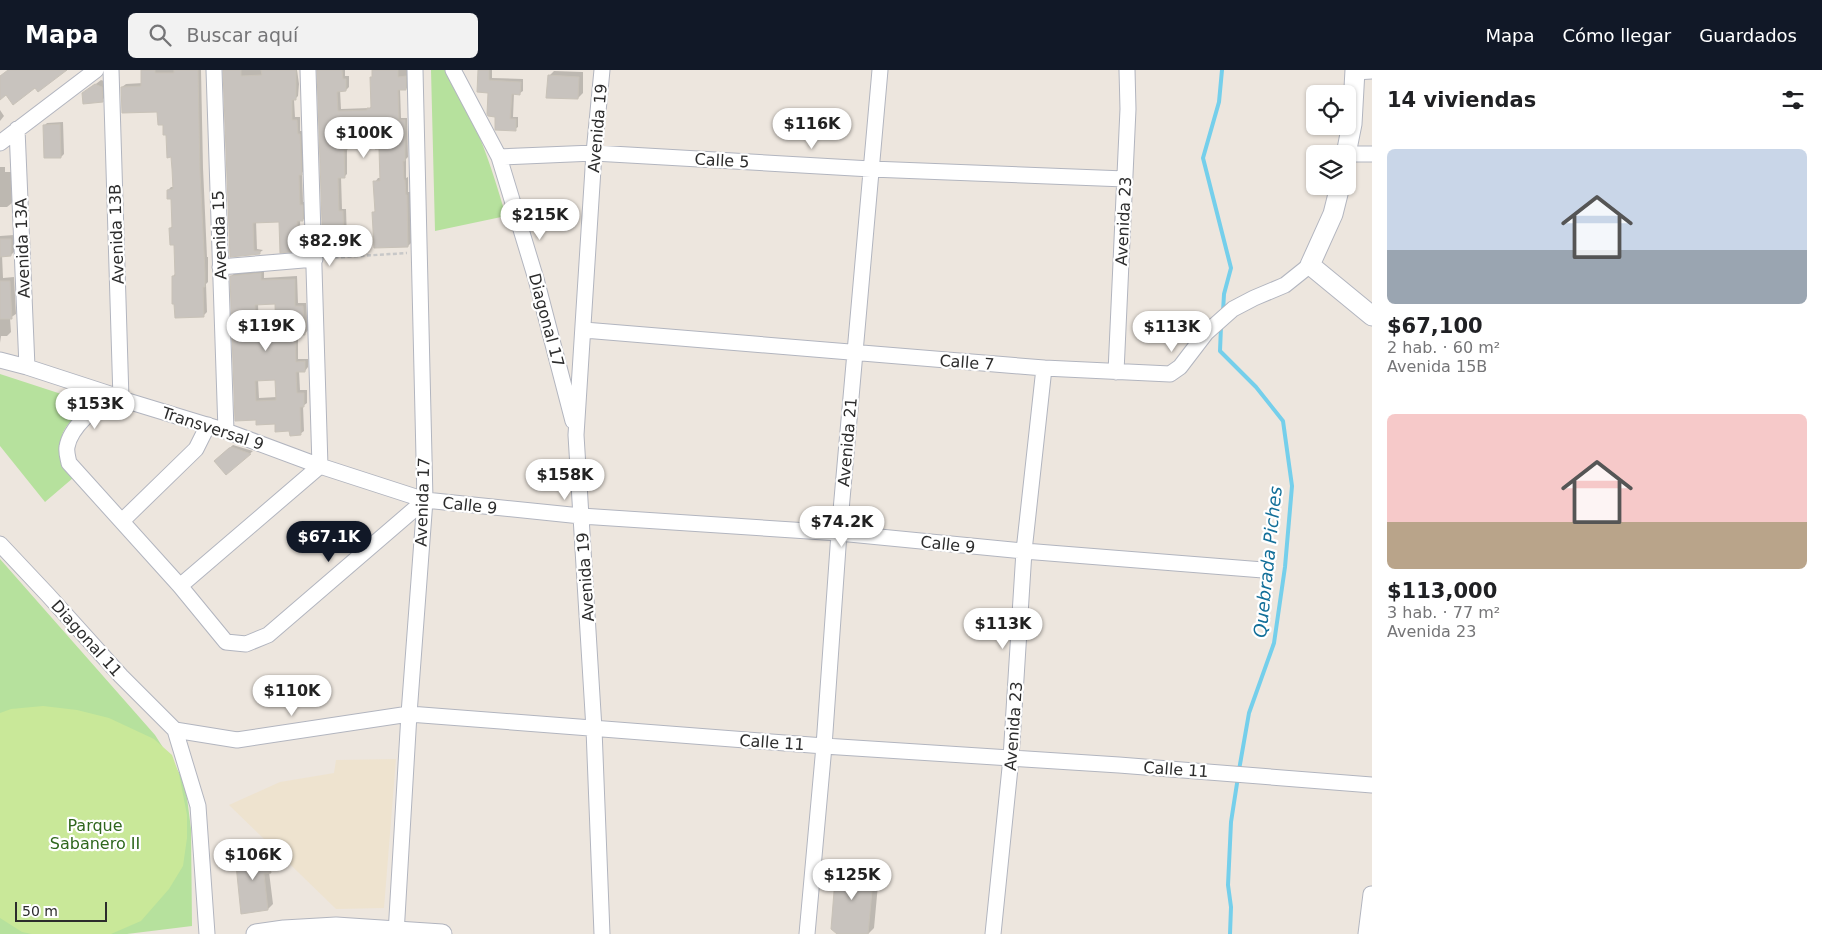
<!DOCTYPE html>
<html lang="es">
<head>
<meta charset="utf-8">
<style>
  :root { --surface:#fff; --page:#f2f2f2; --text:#202124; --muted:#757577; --accent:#111827 }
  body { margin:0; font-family:"DejaVu Sans",sans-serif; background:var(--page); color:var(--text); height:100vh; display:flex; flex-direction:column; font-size:19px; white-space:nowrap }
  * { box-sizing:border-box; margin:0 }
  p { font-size:16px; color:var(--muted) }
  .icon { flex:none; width:28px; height:28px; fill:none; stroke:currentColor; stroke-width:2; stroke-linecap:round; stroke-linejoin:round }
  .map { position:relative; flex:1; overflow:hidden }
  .panel { display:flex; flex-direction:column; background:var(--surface); width:450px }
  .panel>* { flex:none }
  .fabs { position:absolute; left:1306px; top:15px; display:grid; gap:10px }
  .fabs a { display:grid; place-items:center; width:50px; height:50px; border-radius:8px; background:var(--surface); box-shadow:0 1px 4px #0004; font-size:25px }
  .scale { position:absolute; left:15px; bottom:12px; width:92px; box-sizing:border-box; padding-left:5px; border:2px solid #2c2c2c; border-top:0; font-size:14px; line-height:18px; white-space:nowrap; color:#2c2c2c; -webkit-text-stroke:4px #fff; paint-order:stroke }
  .price { position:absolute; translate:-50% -42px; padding:0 11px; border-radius:18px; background:#fff; color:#222; font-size:16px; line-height:32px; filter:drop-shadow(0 1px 2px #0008) }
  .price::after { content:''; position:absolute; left:50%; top:30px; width:15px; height:11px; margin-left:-8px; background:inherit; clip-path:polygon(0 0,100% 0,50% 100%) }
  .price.active { background:var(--accent); color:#fff }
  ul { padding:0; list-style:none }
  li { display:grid; align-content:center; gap:10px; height:265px; padding:0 15px }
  li span { display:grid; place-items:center; height:155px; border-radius:8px; color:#555 }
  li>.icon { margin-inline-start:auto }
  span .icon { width:90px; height:90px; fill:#fffc; stroke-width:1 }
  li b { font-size:21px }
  h2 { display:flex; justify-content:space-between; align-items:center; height:60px; padding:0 15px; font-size:21px }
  header { display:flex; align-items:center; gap:30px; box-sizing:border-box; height:70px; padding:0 25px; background:var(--accent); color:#fff }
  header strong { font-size:24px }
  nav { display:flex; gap:28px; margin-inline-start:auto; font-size:18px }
  .search { width:350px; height:45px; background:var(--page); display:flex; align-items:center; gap:12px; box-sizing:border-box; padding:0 18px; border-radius:8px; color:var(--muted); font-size:19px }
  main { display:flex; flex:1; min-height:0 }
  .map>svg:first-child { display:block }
  .education { fill:#eee3cf }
  .green { fill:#b6e19d }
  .pitch { fill:#c9e899 }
  .shadow { fill:#0003; fill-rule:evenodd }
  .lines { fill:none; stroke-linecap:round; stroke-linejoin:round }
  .stream { stroke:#75cfeb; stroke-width:4 }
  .building { fill:#c8c3be; stroke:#c8c2b8; fill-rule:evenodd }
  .minor-casing { stroke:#b2b5bf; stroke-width:17 }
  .tertiary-casing { stroke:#b2b5bf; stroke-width:21 }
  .path { stroke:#c8c8c8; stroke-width:2.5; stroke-dasharray:4 2.5; stroke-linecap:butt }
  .minor { stroke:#fff; stroke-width:15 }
  .tertiary { stroke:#fff; stroke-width:19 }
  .labels { text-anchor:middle; stroke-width:4.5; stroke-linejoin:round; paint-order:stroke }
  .street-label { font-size:16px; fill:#2c2c2c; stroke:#fff }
  .park-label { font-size:16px; fill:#2f671d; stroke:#fff }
  .water-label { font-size:18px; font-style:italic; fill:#126f99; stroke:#fff }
</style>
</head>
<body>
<header>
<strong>Mapa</strong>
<div class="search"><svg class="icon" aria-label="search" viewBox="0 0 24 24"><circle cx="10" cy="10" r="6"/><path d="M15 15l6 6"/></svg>Buscar aquí</div>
<nav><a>Mapa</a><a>Cómo llegar</a><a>Guardados</a></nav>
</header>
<main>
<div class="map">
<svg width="1372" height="864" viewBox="0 0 1372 864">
  <rect width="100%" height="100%" fill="#ede6de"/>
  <path class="education" d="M396,689L384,838L336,839L229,735L280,712L334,703L336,690Z"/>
  <path class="green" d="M431,0H445C475,45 491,95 506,146L435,161Z
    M0,304L95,335C58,353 52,373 73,408L45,432L0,376Z
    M0,489L155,665L185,712L191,759L192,856L127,864H0Z"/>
  <path class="pitch" d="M43,636L77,640L109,648L154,669L172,685L179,704L187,745V768L183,796L169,819L141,851L111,864H32L22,862L0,848V643L11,639Z"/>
  <path class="shadow" d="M142,0H201L203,98L207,187H208V212L206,214L207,242L204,245L173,206L176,203L175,174L170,158L174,155L172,128L168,120L171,117H174V99L167,64L159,41L122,17L126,14L143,13Z
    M225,0H297L299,14L298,26L294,30L295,47H300V61H303L304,100L302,103L303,132H305L306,146L303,150H300L301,177L297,180L280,150L256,151L257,179L263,180L259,183L231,185Z
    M318,0H345V6H349V17L346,20H340L341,39L370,38L372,35L373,0H408L409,16L406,19H400L401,48H407L408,87L406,89V108L408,107V122H410L411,173L408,176L373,143L376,140L375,112L378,108H382L380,78L375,48L355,49V59L352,62H349V76L347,78V104L344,107H341L342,139H346L347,170L354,169V179L351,182L324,183Z
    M479,0H492V8L523,9V21L520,23H514L513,47H518V57L515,59L497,46L489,22Z
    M554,1L583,2V23L578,28L549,6Z
    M101,10L107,12V25L102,30L84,23Z
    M0,40L4,46L0,51Z
    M63,52L64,84L61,87L44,56L47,53Z
    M0,97H5V102H11L12,133L7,137H0Z
    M14,165L15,181L11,185H2L3,208L14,207L16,244L10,248L11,262L7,266H1L0,273V166Z
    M264,200V208L297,206L298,233H306L308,260L305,264H298V289H308V297L305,301H299L300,320H307V333L303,336L304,361L300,364L276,353H257L231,206L235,203ZM258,233H276L277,265L259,266ZM276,309L277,327L259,328L258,310Z
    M233,375L253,381L227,403L218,388Z
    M271,776L275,797L269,802L273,834L268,839L237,785L242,780Z
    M844,791L880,793L874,858L868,864H851L837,797Z"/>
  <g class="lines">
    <path class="stream" d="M1222,0L1219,32L1203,88L1231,198L1224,224L1223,242
      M1221,256L1220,281L1256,317L1283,351L1292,416L1285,497L1274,573L1249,643L1239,700
      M1230,864L1231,837L1228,815L1231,752L1238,707"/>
  </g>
  <path class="building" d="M8,0H67L38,22L35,18L13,35L6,25L0,30V6Z
    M141,0H155V3H174V0H198L200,102L205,202V217H203L204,247L175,248L174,234H172V206H175L174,175H170L169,158H172L171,129H167V120L173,119L172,99L171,87L167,88L166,65H163V55H158L157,42L122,43L121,17L141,16Z
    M223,0H241V6L262,5L261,0H296V30H292V50H297L298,64H300L302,105H299L300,135H303V151H297L298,181L280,183L279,152L253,153L254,181H260V184L230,187Z
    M317,0H342L343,9H346V21L337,22L338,41L367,40V38H371L370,7H372V0H398V7L406,6V20H398L399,50H405V91H403L404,110H405L406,125H407L408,177L374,178L372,142H375L373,111H380L379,79H375L374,49L352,50V64H346L347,80H344L345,108H338L339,141H343L344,172H351V183L323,184Z
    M478,0H489V10L521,12L520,25L512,24L510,49H516V61L495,60V47L488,46L487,44L488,23L477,22Z
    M548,5L579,7L578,29L546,28Z
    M95,14L102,17L103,32L83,34L82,23Z
    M60,54L61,88H44L43,55Z
    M0,169H11V186L0,187Z
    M261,203V210L295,209V236H303L305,265H295L296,292L305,291V302H296L297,323H304V337H300L301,365L290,366L289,361L275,362V354L256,355V350L235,351L230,206ZM275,234L276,268L256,269L255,235ZM275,310L276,330L256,331L255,311Z
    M0,211H10L12,249H0Z
    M232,377L251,384L226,405L214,391L229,378Z
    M266,780L271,803L264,804L268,840L241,844L235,785Z
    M836,797L874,799L868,864H837L831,859Z"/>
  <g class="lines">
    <defs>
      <path id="minor" d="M111,0L121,329
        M214,0L226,361
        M453,0L499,87L536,209L573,351
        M602,0L594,83L576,365L594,659L602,864
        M1355,2L1372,1
        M17,59L27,297
        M0,73L96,0
        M1348,84H1372
        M499,87L594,83L871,99L1125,109
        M220,197L315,189
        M584,260L1044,298L1170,304L1180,297L1206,263L1233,239L1254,228L1285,215L1310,195
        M0,290L27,297L113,325L121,329L226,361L320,396L425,430L581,446L839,463L1024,481L1263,500
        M1116,302L1128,39L1127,0
        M113,325C97,335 70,357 67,377C66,382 68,388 69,393L180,516L226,572L246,574L268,565L425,430
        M122,451L196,379L208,355
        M0,474L48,525L121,606L175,660L198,736L207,864
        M180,516L320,396L308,0
        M175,660L237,670L409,644L824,676L1119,695L1372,715
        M396,864L409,644L425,430L415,0
        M807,864L824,676L839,463L880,0
        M993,864L1011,688L1024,481L1044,298
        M1366,864L1371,824"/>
      <path id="tertiary" d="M1346,84L1352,54L1355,0
        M1340,116L1333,144L1310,195L1372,246
        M256,864L284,860L336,857L442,864"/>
    </defs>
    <use href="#minor" class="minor-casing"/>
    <use href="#tertiary" class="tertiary-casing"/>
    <path class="path" d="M328,188L407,183"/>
    <use href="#minor" class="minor"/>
    <use href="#tertiary" class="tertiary"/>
  </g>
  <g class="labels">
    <g class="street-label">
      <text transform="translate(597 58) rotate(-85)" y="6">Avenida 19</text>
      <text transform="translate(722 90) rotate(3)" y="6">Calle 5</text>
      <text transform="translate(1123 151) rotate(-87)" y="6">Avenida 23</text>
      <text transform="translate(116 164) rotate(-92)" y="6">Avenida 13B</text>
      <text transform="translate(219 165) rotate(-92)" y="6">Avenida 15</text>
      <text transform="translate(22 178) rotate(-92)" y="6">Avenida 13A</text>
      <text transform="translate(547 250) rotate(75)" y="6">Diagonal 17</text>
      <text transform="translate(967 292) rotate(4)" y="6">Calle 7</text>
      <text transform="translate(213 358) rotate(18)" y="6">Transversal 9</text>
      <text transform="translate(847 372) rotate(-85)" y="6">Avenida 21</text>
      <text transform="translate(422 432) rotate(-88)" y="6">Avenida 17</text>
      <text transform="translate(470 435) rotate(6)" y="6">Calle 9</text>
      <text transform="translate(948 474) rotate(6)" y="6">Calle 9</text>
      <text transform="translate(585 507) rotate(-94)" y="6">Avenida 19</text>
      <text transform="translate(87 568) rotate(48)" y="6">Diagonal 11</text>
      <text transform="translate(1013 656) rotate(-86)" y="6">Avenida 23</text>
      <text transform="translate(772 672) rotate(4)" y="6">Calle 11</text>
      <text transform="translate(1176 699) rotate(4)" y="6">Calle 11</text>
    </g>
    <g class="park-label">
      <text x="95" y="761">Parque<tspan x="95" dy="18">Sabanero II</tspan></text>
    </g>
    <g class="water-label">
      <text transform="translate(1268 492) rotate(-84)" y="6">Quebrada Piches</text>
    </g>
  </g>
</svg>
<div class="fabs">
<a><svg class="icon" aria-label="locate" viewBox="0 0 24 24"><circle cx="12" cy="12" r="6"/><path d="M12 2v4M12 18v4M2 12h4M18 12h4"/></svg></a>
<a><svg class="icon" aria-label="layers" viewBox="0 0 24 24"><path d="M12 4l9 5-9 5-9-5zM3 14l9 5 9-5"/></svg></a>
</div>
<div class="scale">50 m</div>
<b class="price" style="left:812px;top:80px">$116K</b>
<b class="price" style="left:364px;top:89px">$100K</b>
<b class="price" style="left:540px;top:171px">$215K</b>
<b class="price" style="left:330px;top:197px">$82.9K</b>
<b class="price" style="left:266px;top:282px">$119K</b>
<b class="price" style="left:1172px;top:283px">$113K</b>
<b class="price" style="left:95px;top:360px">$153K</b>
<b class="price" style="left:565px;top:431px">$158K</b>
<b class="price" style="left:842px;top:478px">$74.2K</b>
<b class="price active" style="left:329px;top:493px">$67.1K</b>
<b class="price" style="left:1003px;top:580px">$113K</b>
<b class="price" style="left:292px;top:647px">$110K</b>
<b class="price" style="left:253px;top:811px">$106K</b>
<b class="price" style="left:852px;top:831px">$125K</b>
</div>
<section class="panel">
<h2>14 viviendas<svg class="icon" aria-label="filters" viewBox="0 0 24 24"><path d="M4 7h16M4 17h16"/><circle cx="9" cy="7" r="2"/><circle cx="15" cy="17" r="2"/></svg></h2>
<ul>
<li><span style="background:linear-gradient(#c9d6e8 65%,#9aa5b1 0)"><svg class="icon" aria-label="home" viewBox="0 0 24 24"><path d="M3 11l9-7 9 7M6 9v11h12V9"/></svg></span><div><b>$67,100</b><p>2 hab. · 60 m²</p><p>Avenida 15B</p></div></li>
<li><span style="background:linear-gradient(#f6c9c9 70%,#b9a48a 0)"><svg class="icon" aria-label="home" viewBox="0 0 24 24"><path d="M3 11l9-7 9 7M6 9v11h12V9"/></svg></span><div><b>$113,000</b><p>3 hab. · 77 m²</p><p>Avenida 23</p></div></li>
</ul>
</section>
</main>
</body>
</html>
